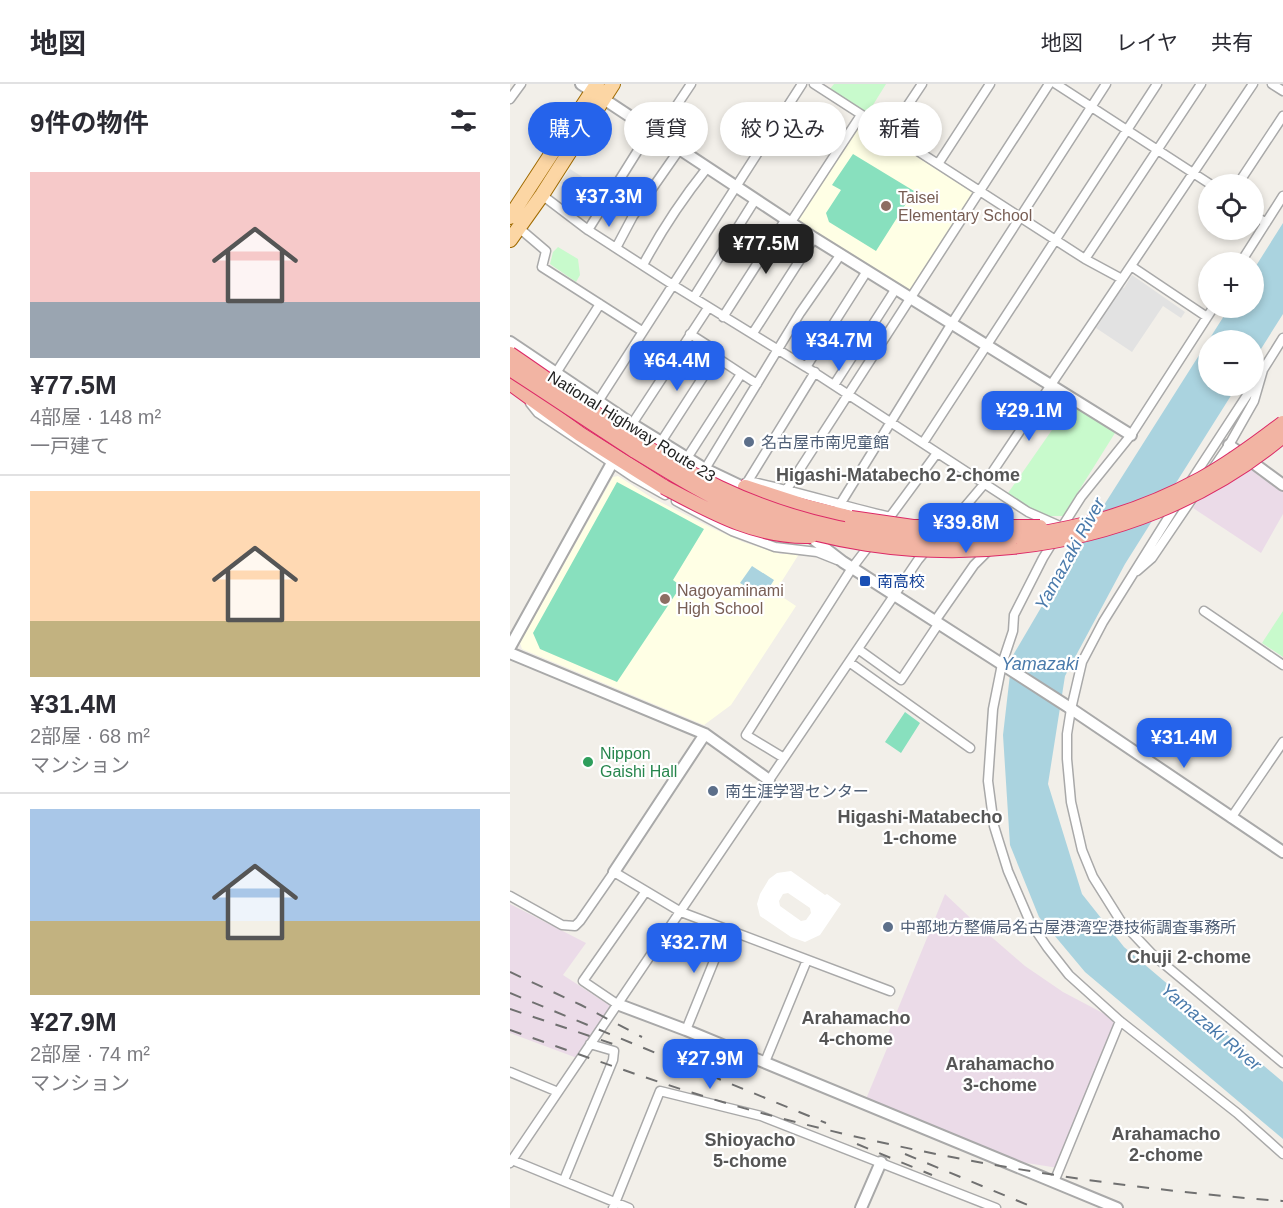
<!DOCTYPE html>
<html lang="ja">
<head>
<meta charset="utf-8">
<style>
  :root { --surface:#fff; --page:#f2f2f3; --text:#2b2b33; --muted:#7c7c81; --line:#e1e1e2; --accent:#2563eb }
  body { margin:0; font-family:Helvetica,"Noto Sans JP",sans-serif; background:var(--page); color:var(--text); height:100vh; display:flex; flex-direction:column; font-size:22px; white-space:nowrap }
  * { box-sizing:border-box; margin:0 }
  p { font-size:20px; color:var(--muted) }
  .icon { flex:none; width:33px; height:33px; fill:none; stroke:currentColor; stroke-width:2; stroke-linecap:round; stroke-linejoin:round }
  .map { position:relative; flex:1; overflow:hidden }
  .side { display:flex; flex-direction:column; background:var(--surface); width:510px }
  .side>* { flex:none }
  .banner { position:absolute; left:18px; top:18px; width:570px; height:54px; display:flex; gap:12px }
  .fabs { position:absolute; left:688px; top:90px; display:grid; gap:12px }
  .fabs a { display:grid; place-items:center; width:66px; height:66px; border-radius:50%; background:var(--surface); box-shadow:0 3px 9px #0003; font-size:30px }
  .price { position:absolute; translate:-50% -51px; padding:0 14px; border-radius:12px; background:var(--accent); color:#fff; font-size:20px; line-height:39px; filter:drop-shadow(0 2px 3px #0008) }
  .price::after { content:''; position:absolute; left:50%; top:36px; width:18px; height:14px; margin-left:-9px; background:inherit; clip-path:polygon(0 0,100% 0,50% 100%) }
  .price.active { background:#222; color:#fff }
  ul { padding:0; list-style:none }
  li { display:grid; align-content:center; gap:12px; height:318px; padding:0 30px }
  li+li { border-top:2px solid var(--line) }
  li span { display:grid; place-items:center; height:186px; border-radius:0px; color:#555 }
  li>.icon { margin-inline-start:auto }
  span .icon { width:108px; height:108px; fill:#fffc; stroke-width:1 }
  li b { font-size:26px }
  h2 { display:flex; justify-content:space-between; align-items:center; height:72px; padding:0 30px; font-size:26px }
  .tag { padding:0 21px; border-radius:27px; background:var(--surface); box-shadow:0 3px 9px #0003; font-size:21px; line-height:54px }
  .tag.active { background:var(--accent); color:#fff }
  header { display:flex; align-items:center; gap:36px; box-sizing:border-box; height:84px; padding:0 30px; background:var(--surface); border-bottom:2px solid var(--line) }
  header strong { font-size:28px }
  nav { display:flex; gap:33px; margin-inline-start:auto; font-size:21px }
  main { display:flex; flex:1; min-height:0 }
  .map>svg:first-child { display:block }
  .industrial { fill:#ebdbe8 }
  .education { fill:#ffffe5 }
  .park { fill:#c8facc }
  .pitch { fill:#88e0be }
  .parking { fill:#e2e2e2 }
  .water { fill:#aad3df }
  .pier { fill:#fff; fill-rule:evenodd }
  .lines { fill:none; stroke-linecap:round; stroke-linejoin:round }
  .minor-casing { stroke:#a9a9a9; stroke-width:11 }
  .tertiary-casing { stroke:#a9a9a9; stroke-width:14 }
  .primary-casing { stroke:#a06b00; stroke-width:16 }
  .trunk-casing { stroke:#dc2a67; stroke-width:16 }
  .minor { stroke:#fff; stroke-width:8 }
  .tertiary { stroke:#fff; stroke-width:10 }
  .primary { stroke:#fcd6a4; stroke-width:14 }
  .trunk { stroke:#f2b4a3; stroke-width:14 }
  .rail { stroke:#707070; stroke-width:2; stroke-dasharray:12 12; stroke-linecap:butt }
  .trunk-bridge-casing { stroke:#dc2a67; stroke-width:16; stroke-linecap:butt }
  .trunk-bridge { stroke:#f2b4a3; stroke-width:14 }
  .education-dot { fill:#8d6e63; stroke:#fff; stroke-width:2 }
  .service-dot { fill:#5c6f8a; stroke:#fff; stroke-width:2 }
  .transit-dot { fill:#1a4fb4; stroke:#fff; stroke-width:2 }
  .leisure-dot { fill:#2e9e5b; stroke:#fff; stroke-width:2 }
  .labels { text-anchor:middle; stroke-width:4.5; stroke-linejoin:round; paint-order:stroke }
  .education-label { font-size:16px; fill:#785e54; stroke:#fff; text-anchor:start }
  .street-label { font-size:16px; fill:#222; stroke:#fff }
  .service-label { font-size:16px; fill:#4e5e75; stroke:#fff; text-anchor:start }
  .transit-label { font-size:16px; fill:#164399; stroke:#fff; text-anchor:start }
  .leisure-label { font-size:16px; fill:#27864d; stroke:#fff; text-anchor:start }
  .neighbourhood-label { font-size:18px; font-weight:bold; fill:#555; stroke:#fff }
  .water-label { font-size:18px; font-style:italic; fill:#4a7aab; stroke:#fff }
</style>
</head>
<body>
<header>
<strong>地図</strong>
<nav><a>地図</a><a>レイヤ</a><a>共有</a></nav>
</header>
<main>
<section class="side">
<h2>9件の物件<svg class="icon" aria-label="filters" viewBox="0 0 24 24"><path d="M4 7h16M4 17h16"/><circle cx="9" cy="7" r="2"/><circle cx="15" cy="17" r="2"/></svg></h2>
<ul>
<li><span style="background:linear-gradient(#f6c9c9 70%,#9aa5b1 0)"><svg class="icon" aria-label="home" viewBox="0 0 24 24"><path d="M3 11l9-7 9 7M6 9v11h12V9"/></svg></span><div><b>¥77.5M</b><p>4部屋 · 148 m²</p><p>一戸建て</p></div></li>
<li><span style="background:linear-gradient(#ffd9b3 70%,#c2b280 0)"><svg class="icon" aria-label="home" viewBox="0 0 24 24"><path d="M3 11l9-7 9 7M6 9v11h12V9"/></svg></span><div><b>¥31.4M</b><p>2部屋 · 68 m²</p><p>マンション</p></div></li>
<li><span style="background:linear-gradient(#a9c7e8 60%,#c2b280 0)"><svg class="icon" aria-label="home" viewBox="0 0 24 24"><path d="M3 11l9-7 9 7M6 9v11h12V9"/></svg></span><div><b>¥27.9M</b><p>2部屋 · 74 m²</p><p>マンション</p></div></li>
</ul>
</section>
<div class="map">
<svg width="773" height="1124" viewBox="0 0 773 1124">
  <rect width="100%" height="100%" fill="#f2efe9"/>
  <path class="industrial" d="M717,367H722L749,392L773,408V430L751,469L683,424Z
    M435,810L470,843L515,882L553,908L606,936L548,1084L504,1077L356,1015L378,962L374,959Z
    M0,820L76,859L53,891L102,923L67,974L0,949Z"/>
  <path class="education" d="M353,38L463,109V111L399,207L289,137L288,134L349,39Z
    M108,392L142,414L204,445L233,458L270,470H289L265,508L286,522L221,621L194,641L12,565L10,559L103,393Z"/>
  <path class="park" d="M324,0H376L358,29L320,5Z
    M48,163L68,175L70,191L66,198L40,180L43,168Z
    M560,320L605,349L553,432H533L496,412Z
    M773,527V573L752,559Z"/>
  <path class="pitch" d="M343,70L404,107L366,167L319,138L316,129L331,106L322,101Z
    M107,398L194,445L163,496L171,502L107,598L30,565L23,549Z
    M395,628L410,639L391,669L375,658Z"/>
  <path class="parking" d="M60,85L85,101L65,131L57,126L64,116L57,125L52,122L61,109L66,112L67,110L50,99Z
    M622,191L675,228L671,234L653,222L622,268L586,244L592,235L590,233L611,203L614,204Z"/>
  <path class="water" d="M773,139V230L744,276V256H699V302H727L615,480L555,592L538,700L572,810L614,863L773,998V1055L575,888L529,833L500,761L493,651L502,573L556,481L719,224H744V185Z
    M242,482L264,496L253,514L230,499Z"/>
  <path class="pier" d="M281,787L315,811L317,810L331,820L310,851L295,858L281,853L250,832L247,820L250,810L259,795L267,789ZM278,809L300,824L301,829L296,836L291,837L270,822L269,817L273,810Z"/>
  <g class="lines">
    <defs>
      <path id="minor" d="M304,0L575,175L612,195
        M546,0L700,100
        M762,0L773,7
        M0,15L11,0
        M380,48L412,0
        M147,51L181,0
        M428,80L480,0
        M728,100L773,32
        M32,111L78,146L163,201L296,283L518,428L552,443
        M744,131L756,139
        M281,138L351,31
        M9,144L36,167L32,183L132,247
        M78,146L135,55L142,48
        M106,164L123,132L169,66
        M575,175L691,0
        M731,178L773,112
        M133,181C151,147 173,114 197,84
        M621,182L697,233
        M184,213L245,116
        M703,224L621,351L571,413L552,443L533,474L504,531L503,547L492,580L483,625L478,697L484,742L498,787L520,838L537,863L559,891L610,937L727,1029L773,1070
        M213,233L276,135
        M243,249L304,154
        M180,250L205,266L206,273L247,300
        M296,283L357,187
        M46,289L90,220
        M751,289L773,254
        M324,301L385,206
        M89,316L292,0
        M20,319L28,329L123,393L155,411
        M122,340L198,224
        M151,358L206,273
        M413,359L647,0
        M177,374L231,290
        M195,385L290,229L331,170
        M702,386L719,361L744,317L753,286
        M238,397L305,288
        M681,397L743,302
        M234,400L238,397C286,407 332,422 381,433
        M277,405L539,0
        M166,417L222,447L265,463L307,468L327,476
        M668,418L593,538L572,578L561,625L557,650V675L561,718L572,766L583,793L610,836L642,870L773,979
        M329,422L442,239L596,0
        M374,441L427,369
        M437,444L475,399L743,0
        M627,487L642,474L686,409
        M694,527L773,581
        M425,537L464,481L481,464
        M348,565L391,596L429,539
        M339,578L460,664
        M274,674L236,651L342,484L361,459
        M721,734L773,658
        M0,812L52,841L65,842L70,837L104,788L171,828L380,907
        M107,920L73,897L136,807
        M176,946L217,845
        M255,978L297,876
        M0,988L48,1008
        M2,1076L119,1124
        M0,1079L408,476L418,464
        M54,1096L103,976L104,967L80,960
        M544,1098L610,937
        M103,1124L150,1007L251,1032L486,1124"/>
      <path id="tertiary" d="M71,0L304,154L621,351
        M0,258L122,340L195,385L239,406
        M719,361L773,401
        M294,448L333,478L557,622L773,768
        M0,563L102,379
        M0,569L195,650L259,696
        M104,788L195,650
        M107,920L176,946L607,1124
        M351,1124L371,1078"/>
      <path id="primary" d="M0,133L87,0
        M0,156L32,111L103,0"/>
      <path id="trunk" d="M0,299L70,350L154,403
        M235,403L294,422L341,434"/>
    </defs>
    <use href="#minor" class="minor-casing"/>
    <use href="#tertiary" class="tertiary-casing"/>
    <use href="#primary" class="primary-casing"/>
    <use href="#trunk" class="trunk-casing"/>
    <use href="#minor" class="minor"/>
    <use href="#tertiary" class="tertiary"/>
    <use href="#primary" class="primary"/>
    <use href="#trunk" class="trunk"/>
    <path class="rail" d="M0,888L71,921L132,953
      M0,909L316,1039
      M0,925L109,962
      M0,946C86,976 171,1008 259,1031C427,1076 599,1104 773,1117
      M157,964L209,985L220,991
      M347,1060L422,1091
      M395,1070L525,1124"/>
    <defs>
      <path id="trunk-bridge" d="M0,270C68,316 136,369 210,404C359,475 545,475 691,395C720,379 747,359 773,339
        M0,285C42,312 83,340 125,367C155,385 184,404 216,419C394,498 621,479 773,352
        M154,403C201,428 247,454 301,452
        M341,434L403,443H530"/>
    </defs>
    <use href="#trunk-bridge" class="trunk-bridge-casing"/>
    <use href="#trunk-bridge" class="trunk-bridge"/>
  </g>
  <g class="education-dot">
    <circle cx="376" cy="122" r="6"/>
    <circle cx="155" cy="515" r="6"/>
  </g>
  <g class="service-dot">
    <circle cx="239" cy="358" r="6"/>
    <circle cx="203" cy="707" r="6"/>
    <circle cx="378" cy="843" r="6"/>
  </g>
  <rect class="transit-dot" x="349" y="491" width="12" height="12" rx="3"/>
  <circle class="leisure-dot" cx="78" cy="678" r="6"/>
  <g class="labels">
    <g class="education-label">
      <text x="388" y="119">Taisei<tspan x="388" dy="18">Elementary School</tspan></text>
      <text x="167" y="512">Nagoyaminami<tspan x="167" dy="18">High School</tspan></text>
    </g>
    <g class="street-label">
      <text transform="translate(122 342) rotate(32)" y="6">National Highway Route 23</text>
    </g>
    <g class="service-label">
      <text x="251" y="364">名古屋市南児童館</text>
      <text x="215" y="713">南生涯学習センター</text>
      <text x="390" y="849">中部地方整備局名古屋港湾空港技術調査事務所</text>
    </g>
    <g class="transit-label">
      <text x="367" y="503">南高校</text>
    </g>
    <g class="leisure-label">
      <text x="90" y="675">Nippon<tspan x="90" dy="18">Gaishi Hall</tspan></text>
    </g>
    <g class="neighbourhood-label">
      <text x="388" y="397">Higashi-Matabecho 2-chome</text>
      <text x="410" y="739">Higashi-Matabecho<tspan x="410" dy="21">1-chome</tspan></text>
      <text x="679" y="879">Chuji 2-chome</text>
      <text x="346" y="940">Arahamacho<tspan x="346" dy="21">4-chome</tspan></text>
      <text x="490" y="986">Arahamacho<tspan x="490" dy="21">3-chome</tspan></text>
      <text x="656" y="1056">Arahamacho<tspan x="656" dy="21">2-chome</tspan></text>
      <text x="240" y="1062">Shioyacho<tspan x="240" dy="21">5-chome</tspan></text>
    </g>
    <g class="water-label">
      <text transform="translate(560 470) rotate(-61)" y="6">Yamazaki River</text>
      <text x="530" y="586">Yamazaki</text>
      <text transform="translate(701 943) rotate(40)" y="6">Yamazaki River</text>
    </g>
  </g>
</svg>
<div class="fabs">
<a><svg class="icon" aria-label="locate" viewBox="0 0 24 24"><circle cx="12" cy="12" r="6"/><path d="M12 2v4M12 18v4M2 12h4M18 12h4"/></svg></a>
<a>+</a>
<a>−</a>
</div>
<b class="price" style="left:99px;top:144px">¥37.3M</b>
<b class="price active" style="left:256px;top:191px">¥77.5M</b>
<b class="price" style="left:329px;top:288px">¥34.7M</b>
<b class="price" style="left:167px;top:308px">¥64.4M</b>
<b class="price" style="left:519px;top:358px">¥29.1M</b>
<b class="price" style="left:456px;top:470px">¥39.8M</b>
<b class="price" style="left:674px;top:685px">¥31.4M</b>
<b class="price" style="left:184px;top:890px">¥32.7M</b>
<b class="price" style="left:200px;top:1006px">¥27.9M</b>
<div class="banner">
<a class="tag active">購入</a>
<a class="tag">賃貸</a>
<a class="tag">絞り込み</a>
<a class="tag">新着</a>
</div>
</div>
</main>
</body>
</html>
